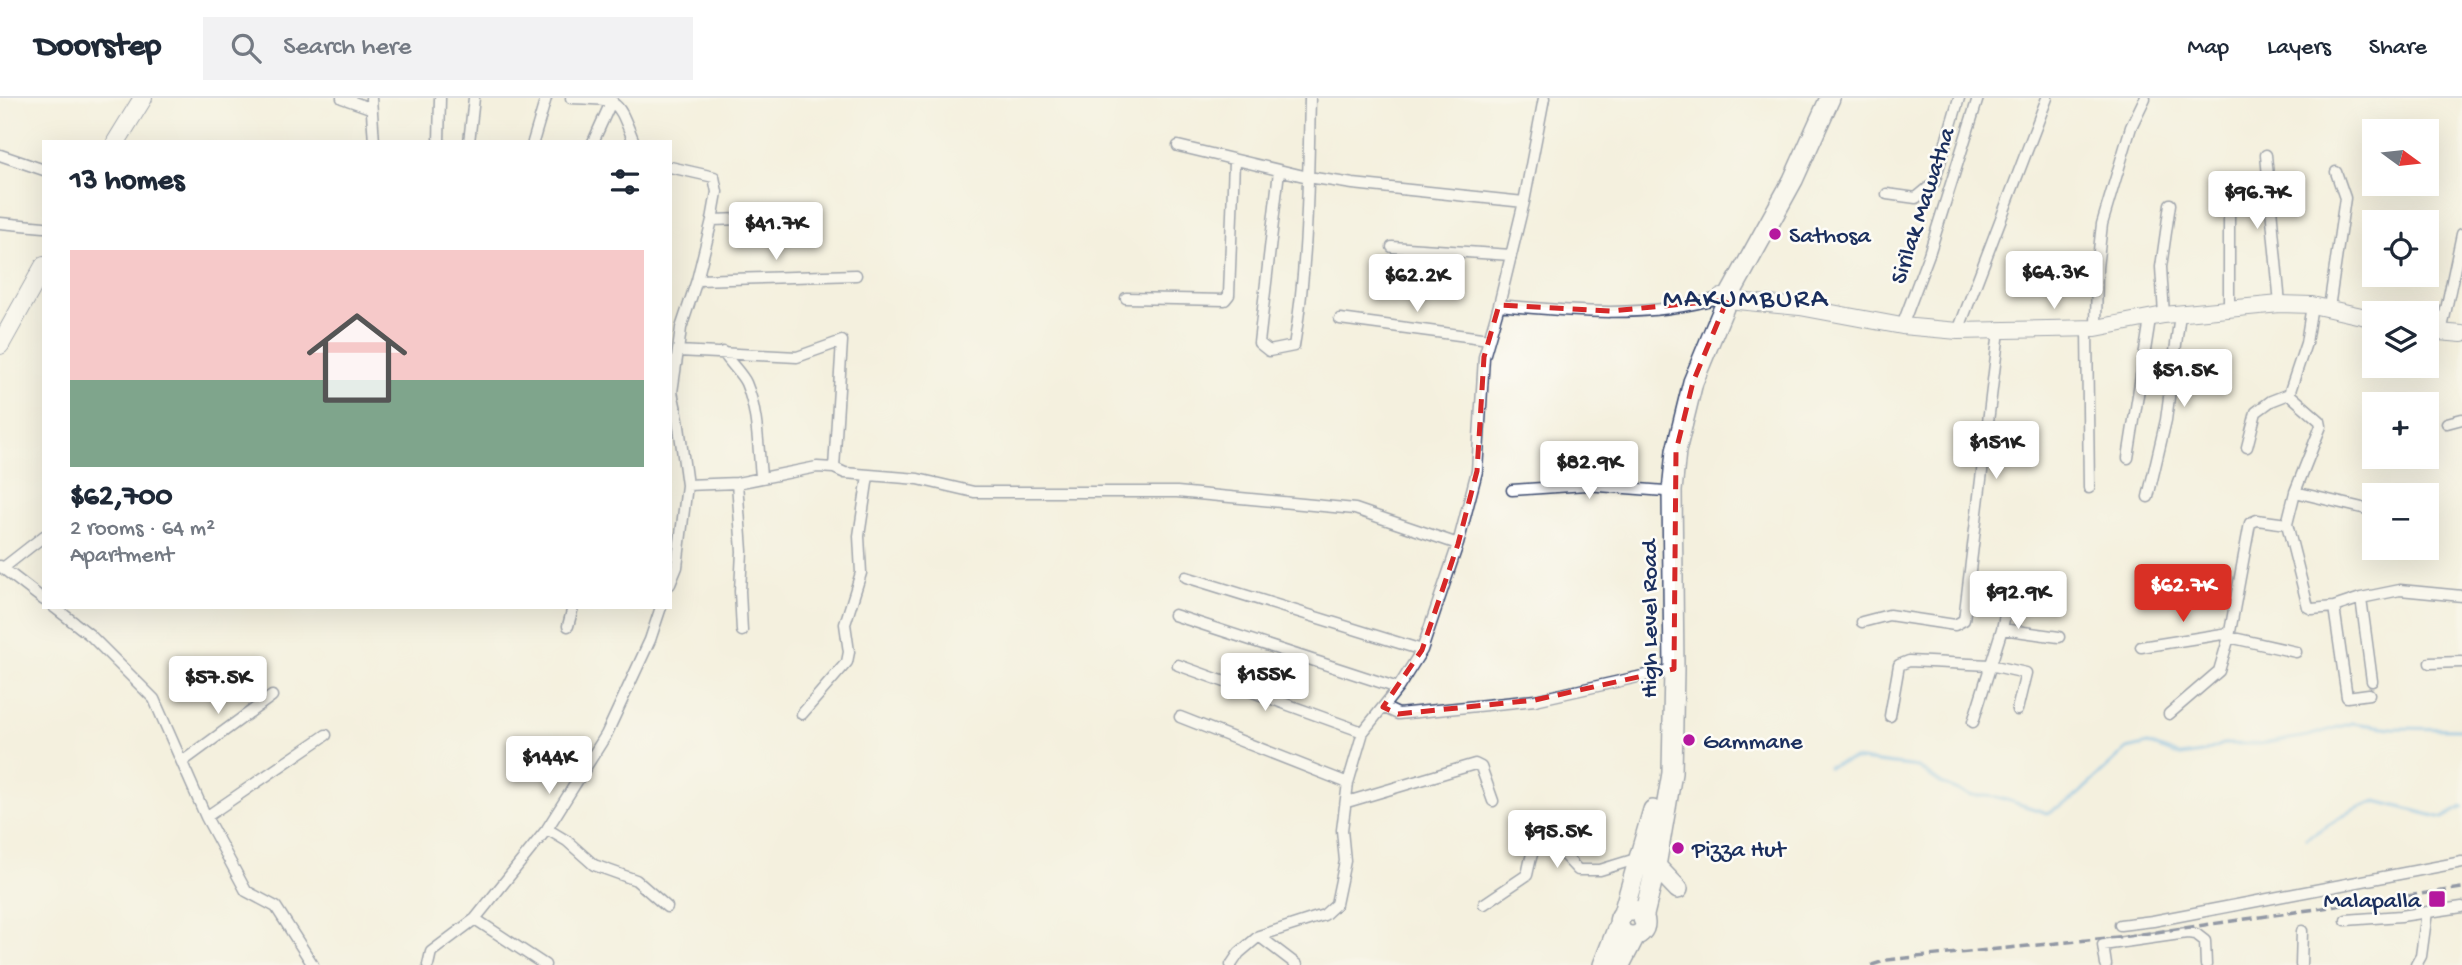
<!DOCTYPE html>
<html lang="en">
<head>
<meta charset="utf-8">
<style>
  :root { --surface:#fff; --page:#f2f2f3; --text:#1f2937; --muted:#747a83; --line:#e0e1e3; --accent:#d93025 }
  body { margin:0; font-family:"Gochi Hand",sans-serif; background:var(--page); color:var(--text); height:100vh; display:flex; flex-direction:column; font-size:26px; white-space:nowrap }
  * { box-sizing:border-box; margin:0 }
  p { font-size:23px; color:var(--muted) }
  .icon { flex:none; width:38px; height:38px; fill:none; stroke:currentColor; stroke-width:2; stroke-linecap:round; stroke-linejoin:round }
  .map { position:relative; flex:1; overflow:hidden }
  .side { position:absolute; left:42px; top:42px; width:630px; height:469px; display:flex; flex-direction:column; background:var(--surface); border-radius:0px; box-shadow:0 7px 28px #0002 }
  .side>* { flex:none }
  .needle { width:46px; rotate:105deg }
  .fabs { position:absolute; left:2362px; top:21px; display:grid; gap:14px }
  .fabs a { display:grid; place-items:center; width:77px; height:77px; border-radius:0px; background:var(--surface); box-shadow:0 7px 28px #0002; font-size:35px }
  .price { position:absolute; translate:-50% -60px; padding:0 16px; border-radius:7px; background:#fff; color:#222; font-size:23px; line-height:46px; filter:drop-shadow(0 2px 4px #0008) }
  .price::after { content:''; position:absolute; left:50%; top:42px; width:21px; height:16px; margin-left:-10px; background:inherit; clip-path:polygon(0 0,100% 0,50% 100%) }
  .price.selected { background:var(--accent); color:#fff }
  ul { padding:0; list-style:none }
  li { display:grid; align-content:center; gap:14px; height:371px; padding:0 28px }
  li+li { border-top:2px solid var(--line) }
  li span { display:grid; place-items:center; height:217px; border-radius:0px; color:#555 }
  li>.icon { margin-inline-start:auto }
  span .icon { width:126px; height:126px; fill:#fffc; stroke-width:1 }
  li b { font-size:30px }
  h2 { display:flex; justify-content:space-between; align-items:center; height:84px; padding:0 28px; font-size:30px }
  header { display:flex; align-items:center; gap:42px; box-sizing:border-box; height:98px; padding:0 35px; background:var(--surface); border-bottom:2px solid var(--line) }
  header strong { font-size:33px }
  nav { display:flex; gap:38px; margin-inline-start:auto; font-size:24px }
  .search { width:490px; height:63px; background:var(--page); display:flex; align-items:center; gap:18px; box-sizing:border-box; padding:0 24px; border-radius:0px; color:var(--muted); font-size:26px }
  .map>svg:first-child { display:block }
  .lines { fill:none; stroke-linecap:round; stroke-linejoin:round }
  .stream { stroke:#6db0e2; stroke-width:3.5 }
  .street-casing { stroke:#3c4c71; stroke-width:13 }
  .secondary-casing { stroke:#3c4c71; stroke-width:18 }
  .primary-casing { stroke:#3c4c71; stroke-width:20 }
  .highway-casing { stroke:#3c4c71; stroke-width:22 }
  .street { stroke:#fff; stroke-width:10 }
  .secondary { stroke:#fff; stroke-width:16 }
  .primary { stroke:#fff; stroke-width:18 }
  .highway { stroke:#fff; stroke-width:19 }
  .rail { stroke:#1b2f5e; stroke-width:3.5; stroke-dasharray:10 5; stroke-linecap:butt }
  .marked { fill:none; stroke:#d62828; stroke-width:5; stroke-dasharray:14 9; stroke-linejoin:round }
  .poi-dot { fill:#b5179e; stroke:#fdfcf7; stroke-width:2.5 }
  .labels { text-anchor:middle; stroke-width:5; stroke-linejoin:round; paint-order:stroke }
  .street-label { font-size:24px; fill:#1b2f5e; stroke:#fdfcf7 }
  .poi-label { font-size:24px; fill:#1b2f5e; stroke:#fdfcf7; text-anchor:start }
  .quarter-label { font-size:28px; letter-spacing:2px; fill:#1b2f5e; stroke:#fdfcf7 }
</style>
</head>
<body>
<header>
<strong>Doorstep</strong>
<div class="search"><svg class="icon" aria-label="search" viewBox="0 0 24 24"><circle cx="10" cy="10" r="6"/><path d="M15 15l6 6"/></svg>Search here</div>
<nav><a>Map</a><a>Layers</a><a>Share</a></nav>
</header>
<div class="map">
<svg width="2462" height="867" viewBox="0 0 2462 867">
  <rect width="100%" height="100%" fill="#fdfcf7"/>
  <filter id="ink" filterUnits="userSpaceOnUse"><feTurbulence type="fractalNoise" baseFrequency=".0143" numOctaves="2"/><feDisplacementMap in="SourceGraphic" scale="14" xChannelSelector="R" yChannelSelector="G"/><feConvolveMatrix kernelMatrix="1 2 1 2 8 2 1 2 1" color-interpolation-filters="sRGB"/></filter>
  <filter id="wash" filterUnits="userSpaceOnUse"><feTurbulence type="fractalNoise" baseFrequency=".00686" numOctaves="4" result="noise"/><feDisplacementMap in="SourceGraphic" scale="28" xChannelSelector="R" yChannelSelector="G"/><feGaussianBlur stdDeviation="1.57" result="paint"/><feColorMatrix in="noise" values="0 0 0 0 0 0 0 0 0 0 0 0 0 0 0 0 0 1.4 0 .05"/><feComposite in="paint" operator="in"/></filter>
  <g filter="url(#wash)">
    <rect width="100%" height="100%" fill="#f4f0de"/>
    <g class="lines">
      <path class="stream" d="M1828,669L1853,661L1918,669L1942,686L1969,697L1997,699L2047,715L2073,701L2127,651L2148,646L2181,658L2202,655L2222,646H2260L2308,638L2352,625L2392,630L2462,631
        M2307,740L2353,712L2376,703L2443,720L2462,709"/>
    </g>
  </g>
  <g filter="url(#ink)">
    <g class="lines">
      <defs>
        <path id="street" d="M342,0L370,10
          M371,0L374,44
          M571,0C621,2 616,0 634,44
          M439,44L440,0
          M469,44L474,0
          M533,44L546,0
          M593,44L612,2
          M1178,48L1308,79L1353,86L1524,104L1499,207
          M0,57L44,72
          M2266,57L2280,206
          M670,69L714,79L717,94L712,122L697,182L681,230L678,253
          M1279,73L1259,245L1269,253L1294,248C1308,166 1308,82 1310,0
          M2229,88V210
          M1887,96L1916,100L1934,85L1959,0
          M1524,104L1544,0
          M712,122L807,119
          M0,125L44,129
          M1392,149L1511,157
          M697,182L856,177
          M1126,200L1225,202L1229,197L1234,63
          M2329,210L2345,100L2336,74
          M2164,217L2161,169L2170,106
          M1340,221L1489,241
          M1902,228L1929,156L1978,0
          M2096,230L2097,170L2102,126L2131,29L2145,0
          M2087,231L2089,390
          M1958,233L2047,0
          M2441,235L2462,136
          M723,254C729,264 742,276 746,285C758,313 758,349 761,378
          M2289,296L2320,323L2321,328L2295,394L2287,426L2308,509L2312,511L2334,509L2361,500L2400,492L2462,498
          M2289,296L2306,245L2312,207
          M2447,325L2462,321
          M2247,349L2256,314L2271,303L2289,296
          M2128,360L2150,221
          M737,385L742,453L740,493L742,533
          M687,387L737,385L817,369L834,370L845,375L918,381L974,394H1177L1355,411L1458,446
          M1512,392L1586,387L1665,393
          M2295,394L2375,413
          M2148,399L2166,322L2180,216
          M0,468L44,502
          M3,470L44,438
          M1186,479L1422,552
          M1970,483L2006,493L2009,497L2002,531L1973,624
          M670,486L677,469L687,387L678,321L672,294L678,253L797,259L842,243L834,370
          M2361,500L2372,583
          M54,509L90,537L154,601L206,719L246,793L276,809L313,867
          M2334,509L2347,599L2369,596
          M1174,517L1398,590
          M1862,524L1889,517L1955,527L1964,522L1999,233
          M568,528L573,509
          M2002,531L2059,539
          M2229,539L2296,554
          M2141,549L2229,535
          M2430,565L2462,564
          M1178,567L1363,634
          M1383,609L1398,616L1535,602L1674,571
          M802,616L847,564L849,554L845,526L861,475L859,438L868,378
          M2169,616L2219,573L2229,539L2250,425L2257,422L2287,426
          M1890,618L1899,567L1909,563L1990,567L2026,575L2017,612
          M1180,619L1348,685
          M182,664L272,598
          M1347,704L1475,666L1481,669L1493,703
          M206,719L326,637
          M547,731L567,743L594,767L636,782L667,809
          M1484,806L1527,777C1531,761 1531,744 1549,741L1578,772H1600L1639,760
          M475,821L545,867
          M2346,822L2401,818L2462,809
          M2120,827L2153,823L2462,764
          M1259,838L1297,867
          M428,867L431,854L475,821L547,731L606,637L650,542L661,509
          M1231,867L1239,855L1259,838L1324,817L1336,806L1345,763L1342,732L1348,685L1363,634L1398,590L1422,552L1458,446L1477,373L1484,259L1499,207C1571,214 1650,221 1721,199
          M2106,867L2103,847L2187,835L2196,836L2205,843L2206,867
          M2301,867L2302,833
          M2416,867L2421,858L2427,814"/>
        <path id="secondary" d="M1721,199L1727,202L1800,209L1902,228L1958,233L2096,230L2164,217L2280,206L2312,207L2375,221
          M2427,233L2462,236"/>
        <path id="primary" d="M116,44L143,0
          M0,247L44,168"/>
        <path id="highway" d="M1656,768L1678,791
          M1619 825a13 13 0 1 1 26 0a13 13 0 1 1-26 0Z
          M1623,815L1653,712
          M1643,821L1656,768L1672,675L1674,571L1672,393L1676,353L1693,284L1727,202L1793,82L1830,0
          M1603,867L1619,826
          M1620,867L1635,838"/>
      </defs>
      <use href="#street" class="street-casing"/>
      <use href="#secondary" class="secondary-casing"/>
      <use href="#primary" class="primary-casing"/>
      <use href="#highway" class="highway-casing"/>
      <use href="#street" class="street"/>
      <use href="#secondary" class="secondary"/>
      <use href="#primary" class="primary"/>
      <use href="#highway" class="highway"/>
      <path class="rail" d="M1872,867L1887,862L2128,838L2462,790"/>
    </g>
  </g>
  <path d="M0 0H2462V867H0ZM1727,202L1693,284L1676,353L1674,571L1535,602L1398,616L1383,609L1422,552L1458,446L1477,373L1484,259L1499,207L1611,213Z" fill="#f4f0de" fill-opacity=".55" fill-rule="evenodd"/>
  <path class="marked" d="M1727,202L1693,284L1676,353L1674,571L1535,602L1398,616L1383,609L1422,552L1458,446L1477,373L1484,259L1499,207L1611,213Z"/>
  <g class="poi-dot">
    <circle cx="1775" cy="136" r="7"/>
    <circle cx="1689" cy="642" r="7"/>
    <circle cx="1678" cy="750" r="7"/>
    <rect x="2428" y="792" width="18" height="18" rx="3.5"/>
  </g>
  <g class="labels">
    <g class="street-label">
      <text transform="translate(1921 107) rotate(-72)" y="8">Sirilak Mawatha</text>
      <text transform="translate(1648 521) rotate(-90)" y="8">High Level Road</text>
    </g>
    <g class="poi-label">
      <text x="1789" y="144">Sathosa</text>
      <text x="1703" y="650">Gammane</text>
      <text x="1692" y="758">Pizza Hut</text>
      <text x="2421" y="809" text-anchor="end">Malapalla</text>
    </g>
    <g class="quarter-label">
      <text x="1746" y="208">MAKUMBURA</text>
    </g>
  </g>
</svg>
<div class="fabs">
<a><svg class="needle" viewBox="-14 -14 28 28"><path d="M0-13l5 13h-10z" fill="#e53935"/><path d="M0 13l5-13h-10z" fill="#747a83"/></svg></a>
<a><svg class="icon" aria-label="locate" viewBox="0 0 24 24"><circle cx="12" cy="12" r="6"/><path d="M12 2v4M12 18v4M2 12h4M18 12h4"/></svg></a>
<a><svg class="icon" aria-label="layers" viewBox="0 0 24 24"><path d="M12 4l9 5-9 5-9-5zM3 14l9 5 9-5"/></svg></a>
<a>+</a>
<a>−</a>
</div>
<b class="price" style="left:2257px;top:133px">$96.7K</b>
<b class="price" style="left:776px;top:164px">$41.7K</b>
<b class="price" style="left:2054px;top:213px">$64.3K</b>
<b class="price" style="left:1417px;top:216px">$62.2K</b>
<b class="price" style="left:2184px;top:311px">$51.5K</b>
<b class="price" style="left:1996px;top:383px">$151K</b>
<b class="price" style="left:1589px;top:403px">$82.9K</b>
<b class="price selected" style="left:2183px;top:526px">$62.7K</b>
<b class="price" style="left:2018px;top:533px">$92.9K</b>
<b class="price" style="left:1265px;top:615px">$155K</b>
<b class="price" style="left:218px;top:618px">$57.5K</b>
<b class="price" style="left:549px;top:698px">$144K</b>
<b class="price" style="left:1557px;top:772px">$95.5K</b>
<section class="side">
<h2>13 homes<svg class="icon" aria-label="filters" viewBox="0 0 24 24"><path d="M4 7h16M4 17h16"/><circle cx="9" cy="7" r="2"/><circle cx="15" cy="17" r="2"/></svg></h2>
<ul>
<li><span style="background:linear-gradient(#f6c9c9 60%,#7fa58c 0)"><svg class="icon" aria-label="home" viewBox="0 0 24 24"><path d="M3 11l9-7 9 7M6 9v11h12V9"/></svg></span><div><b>$62,700</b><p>2 rooms · 64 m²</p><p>Apartment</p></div></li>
</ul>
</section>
</div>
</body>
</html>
